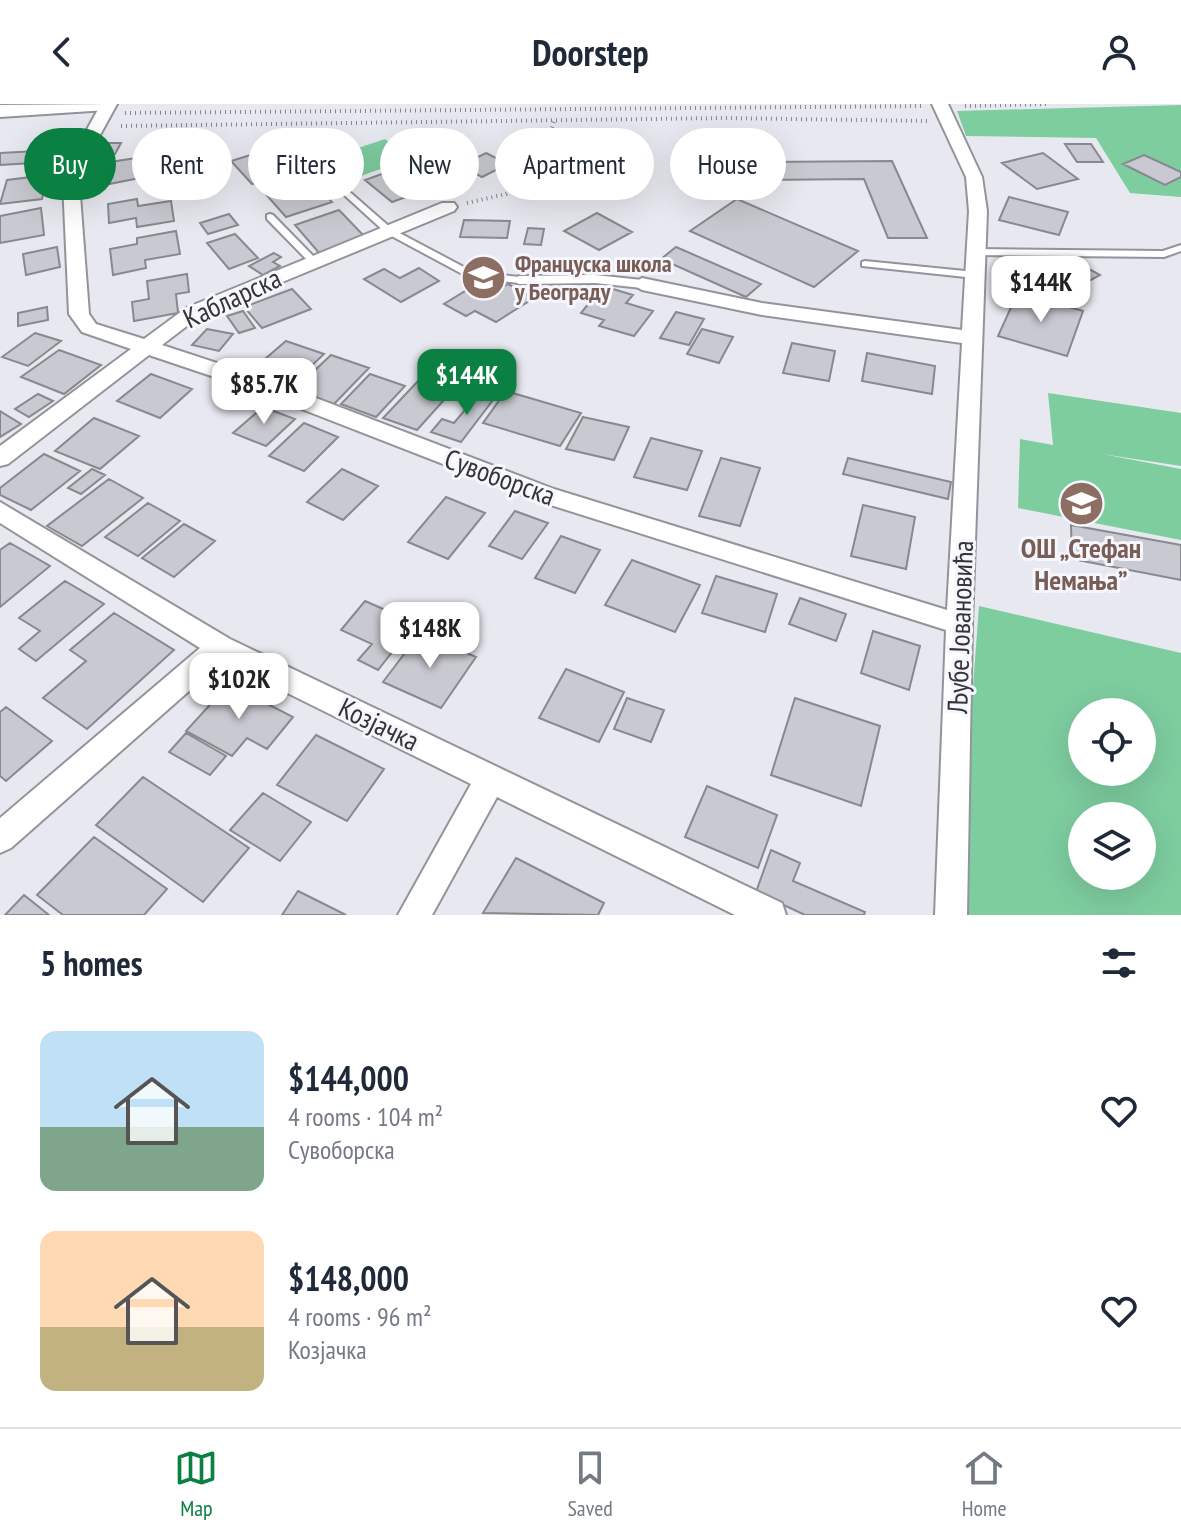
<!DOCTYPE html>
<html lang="en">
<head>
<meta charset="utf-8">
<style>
  :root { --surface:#fff; --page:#f2f2f3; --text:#1f2937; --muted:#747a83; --line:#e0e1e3; --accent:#0b8043 }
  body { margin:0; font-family:"PT Sans Narrow",sans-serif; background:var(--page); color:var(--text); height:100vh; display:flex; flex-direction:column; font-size:30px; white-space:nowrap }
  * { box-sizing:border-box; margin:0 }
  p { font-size:26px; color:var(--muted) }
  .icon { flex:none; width:44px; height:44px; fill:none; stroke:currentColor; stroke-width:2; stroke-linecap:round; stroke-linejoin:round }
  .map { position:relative; height:811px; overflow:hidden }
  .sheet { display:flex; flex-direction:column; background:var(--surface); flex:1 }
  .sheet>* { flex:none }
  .guide { position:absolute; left:24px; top:24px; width:1134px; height:72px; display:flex; gap:16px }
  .fabs { position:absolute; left:1068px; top:594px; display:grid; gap:16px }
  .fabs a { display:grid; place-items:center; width:88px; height:88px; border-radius:50%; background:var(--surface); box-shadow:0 8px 32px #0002; font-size:40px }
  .price { position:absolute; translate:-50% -68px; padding:0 18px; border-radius:16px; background:#fff; color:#222; font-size:26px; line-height:52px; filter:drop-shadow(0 2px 4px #0008) }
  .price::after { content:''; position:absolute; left:50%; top:48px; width:24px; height:18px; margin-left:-12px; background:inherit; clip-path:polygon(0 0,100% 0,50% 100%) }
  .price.current { background:var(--accent); color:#fff }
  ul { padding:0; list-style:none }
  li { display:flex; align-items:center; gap:24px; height:200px; padding:0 40px }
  li span { display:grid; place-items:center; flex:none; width:224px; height:160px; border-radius:16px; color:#555 }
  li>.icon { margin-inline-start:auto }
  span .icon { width:96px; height:96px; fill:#fffc; stroke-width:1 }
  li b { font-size:34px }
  h2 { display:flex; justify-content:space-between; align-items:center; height:96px; padding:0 40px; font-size:34px }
  .pill { padding:0 28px; border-radius:36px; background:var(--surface); box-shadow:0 8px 32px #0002; font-size:28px; line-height:72px }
  .pill.current { background:var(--accent); color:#fff }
  header { display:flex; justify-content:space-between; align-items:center; height:104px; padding:0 40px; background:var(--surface); font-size:36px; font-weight:800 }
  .tab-bar { display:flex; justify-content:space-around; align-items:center; height:112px; border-top:2px solid var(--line); background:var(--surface); font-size:22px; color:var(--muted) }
  .tab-bar a { display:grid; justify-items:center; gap:4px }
  .tab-bar .current { color:var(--accent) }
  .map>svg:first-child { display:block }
  .green { fill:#7dcd9f; fill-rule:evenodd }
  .building { fill:#c9c9d1; stroke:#88888f; stroke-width:2 }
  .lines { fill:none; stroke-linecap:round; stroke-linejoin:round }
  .service-casing { stroke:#93949b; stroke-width:4 }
  .pedestrian-casing { stroke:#93949b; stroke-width:4 }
  .minor-casing { stroke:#93949b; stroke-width:4 }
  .tertiary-casing { stroke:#93949b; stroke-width:4 }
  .path { stroke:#86868b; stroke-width:4; stroke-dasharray:1 4; stroke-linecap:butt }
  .service { fill:#fff; fill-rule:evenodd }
  .pedestrian { fill:#fff; fill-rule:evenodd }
  .minor { fill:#fff; fill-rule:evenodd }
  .tertiary { fill:#fff; fill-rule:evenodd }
  .labels { text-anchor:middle; stroke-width:6; stroke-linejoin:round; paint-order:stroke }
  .far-education-label { font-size:24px; font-weight:bold; fill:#785e54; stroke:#f5f6fe; text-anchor:start }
  .street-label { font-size:28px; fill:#343437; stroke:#f5f6fe }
  .education-label { font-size:28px; font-weight:bold; fill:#785e54; stroke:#f5f6fe }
</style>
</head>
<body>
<header><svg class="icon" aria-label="back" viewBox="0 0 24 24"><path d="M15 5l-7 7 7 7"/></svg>Doorstep<svg class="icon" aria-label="person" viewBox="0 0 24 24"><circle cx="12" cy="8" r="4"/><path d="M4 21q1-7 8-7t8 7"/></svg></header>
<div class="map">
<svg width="1181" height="811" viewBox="0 0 1181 811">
  <rect width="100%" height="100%" fill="#e8e9f0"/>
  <path class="green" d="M1181,1V93L1130,89L1096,34L966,32L957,7Z
    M385,35L409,55L335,81L311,60Z
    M1048,289L1181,309V362L1102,350L1181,365V436L1018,404L1020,335L1053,341Z
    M979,502L1181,549V811H956ZM1082,608H1142V668H1082ZM1082,712H1142V772H1082Z"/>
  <path class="building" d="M97,39H121L115,50H90Z
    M1065,40H1091L1103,58H1077Z
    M55,46L49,58L0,61V49Z
    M267,46L288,69L252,80L231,57Z
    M486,49L508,60L482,73L461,61Z
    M1043,49L1078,75L1037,85L1002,59Z
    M1144,51L1181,68V73L1165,81L1123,60Z
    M596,52L624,66L585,87L557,72Z
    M137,54L140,74L99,82L96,60Z
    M892,57L927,134H888L864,75L762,76L757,58Z
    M182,60L187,81L148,87L145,66Z
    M404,62L431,84L392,98L365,76Z
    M48,71L42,95L0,100L7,76Z
    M307,72L332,98L286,113L262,86Z
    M1009,93L1068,108L1059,131L999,116Z
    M137,95L138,102L171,97L174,117L137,123L136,114L109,119L108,100Z
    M737,95L858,147L814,183L690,127Z
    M41,104L44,131L0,139V112Z
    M339,106L366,134L320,150L295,121Z
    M597,109L632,128L599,146L564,127Z
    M229,110L238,121L208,130L200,119Z
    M464,116L510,117L507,134L460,133Z
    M528,124L544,125L541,141L524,140Z
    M176,127L180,150L145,156L146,164L113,171L110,145L137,140V134Z
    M235,130L258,154L229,165L207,139Z
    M57,143L60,163L26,171L23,150Z
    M676,143L761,180L746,193L661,155Z
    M274,149L281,153L273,158L280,162L263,171L249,162Z
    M1062,150L1100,171L1065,190L1027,168Z
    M419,164L439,177L401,198L364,175L384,165L400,174Z
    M187,170L189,188L176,190L178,209L134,217L132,198L149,195L147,177Z
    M480,178L496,187L508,180L534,194L496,218L475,207L466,212L444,200Z
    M603,182L633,191L626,199L653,207L634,232L599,222L604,216L581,209Z
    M292,185L311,205L262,224L244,203Z
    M1018,188L1083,207L1067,252L998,232Z
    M47,203L48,216L18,222V209Z
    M243,207L255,224L239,229L227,212Z
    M676,208L704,215L689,241L660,234Z
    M207,225L233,230L219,247L192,241Z
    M702,225L733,233L719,259L687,250Z
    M35,229L61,237L28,262L2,253Z
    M286,237L324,250L290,282L251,267Z
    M792,239L835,247L829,277L783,269Z
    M59,246L101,261L64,290L21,273Z
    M867,249L935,262L932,290L862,277Z
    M331,251L369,264L334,300L294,286Z
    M151,270L192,285L160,314L117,297Z
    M370,270L405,282L376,313L341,300Z
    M421,274L453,286L417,326L383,314Z
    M484,283L499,288L461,338L431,328L442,315L454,319Z
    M506,287L581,309L560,342L483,319Z
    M38,290L53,297L29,313L15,305Z
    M263,303L295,315L266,342L233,329Z
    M0,307L21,320L0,333Z
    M583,313L629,323L614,356L566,345Z
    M94,314L139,332L100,365L55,347Z
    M304,319L338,333L304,367L269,352Z
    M651,334L702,347L687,386L634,373Z
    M44,350L80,367L31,406L0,391V384Z
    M721,354L760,364L740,422L699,412Z
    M848,354L951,378L948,395L843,370Z
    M92,365L105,371L81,390L68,384Z
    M342,365L378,382L343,416L307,398Z
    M109,375L143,394L82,442L47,422Z
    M446,393L485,409L448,455L408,438Z
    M148,399L180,417L138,452L105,433Z
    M863,401L915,413L906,465L851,452Z
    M515,407L548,419L522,455L489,442Z
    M184,420L215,437L174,473L142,454Z
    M1071,421L1181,441V476L1072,455Z
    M561,432L600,446L575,489L535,474Z
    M10,439L50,462L0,503V446Z
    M632,456L700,481L675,528L605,501Z
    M716,472L777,490L765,528L702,509Z
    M65,477L104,500L36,557L19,545L40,527L19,514Z
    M800,494L846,510L836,537L789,520Z
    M365,497L415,519L378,566L358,556L372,540L341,526Z
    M114,509L174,546L87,625L43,594L86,557L70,546Z
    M873,527L920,542L909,586L861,569Z
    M420,529L476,553L441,604L383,578Z
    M566,565L624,588L599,638L539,614Z
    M229,580L293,613L267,645L247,634L232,652L186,627Z
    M627,594L664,606L651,638L614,625Z
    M795,594L880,622L861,702L771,671Z
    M6,603L52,637L6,677L0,672V608Z
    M186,629L226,652L210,671L169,648Z
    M316,631L384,665L347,717L277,681Z
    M143,673L249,744L203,798L96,721Z
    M707,682L777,711L758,764L685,733Z
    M263,689L311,718L280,757L230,726Z
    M94,733L167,785L144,811H63L37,791Z
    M771,746L800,759L793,777L865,808L864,811H805L756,788Z
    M516,754L604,799L598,811L483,809Z
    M298,787L346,811H282Z
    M24,791L49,811H5Z"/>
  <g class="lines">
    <defs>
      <path id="service" d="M344,83L392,125L473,168L519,173L524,176L519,179L468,173L386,129L341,88L340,86Z
        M270,110L273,111L317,156V160H311L267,115V111Z
        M1181,141V147L1164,153L977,151L972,148L977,145L1163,147Z
        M865,157L975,168L980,171L975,174L862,162V158Z"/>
      <path id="pedestrian" d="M595,171L642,176L649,180L642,184L595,179L519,180L512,176L519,172Z"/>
      <path id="minor" d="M101,0H117L83,62L79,78L89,210L96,220L144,235L186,204L442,99H454L457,103L454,107L200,212L162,241L269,276L554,385L947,506L962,239L762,211L642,186L632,180L642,174L762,199L962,226L969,107L966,73L932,0H948L982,73L987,107L972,520L967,811H935L946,526L538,397L253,286L149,251L8,360L0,362V342L131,245L82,228L69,210L63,78L67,62Z
        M0,398L230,535L782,799L786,811H735L497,693L432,811H398L471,680L223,557L11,744L0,749V714L200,544L0,419Z"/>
      <path id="tertiary" d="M117,0L107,6L0,13V1Z"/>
    </defs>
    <use href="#service" class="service-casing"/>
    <use href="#pedestrian" class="pedestrian-casing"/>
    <use href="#minor" class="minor-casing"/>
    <use href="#tertiary" class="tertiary-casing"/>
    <path class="path" d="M965,2L1048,0
      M125,9L923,2
      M121,22L724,14L927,17
      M467,99L506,90L534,72L554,18"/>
    <use href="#service" class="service"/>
    <use href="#pedestrian" class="pedestrian"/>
    <use href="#minor" class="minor"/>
    <use href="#tertiary" class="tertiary"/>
  </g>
  <defs>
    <symbol id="school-disc" viewBox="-11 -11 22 22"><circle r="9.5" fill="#8d6e63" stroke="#f5f6fe"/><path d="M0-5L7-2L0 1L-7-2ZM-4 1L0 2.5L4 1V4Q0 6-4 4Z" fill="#fff"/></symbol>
  </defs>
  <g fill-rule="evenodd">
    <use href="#school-disc" x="458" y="148" width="51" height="51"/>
    <use href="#school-disc" x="1056" y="374" width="51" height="51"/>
  </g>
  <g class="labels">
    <g class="far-education-label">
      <text x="515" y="168">Француска школа<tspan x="515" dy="28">у Београду</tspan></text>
    </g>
    <g class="street-label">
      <text transform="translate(232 194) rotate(-25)" y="10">Кабларска</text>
      <text transform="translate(500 373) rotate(20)" y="10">Сувоборска</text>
      <text transform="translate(960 523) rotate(-88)" y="10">Љубе Јовановића</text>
      <text transform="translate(379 620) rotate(26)" y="10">Козјачка</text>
    </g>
    <g class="education-label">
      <text x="1081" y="454">ОШ „Стефан<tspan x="1081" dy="32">Немања”</tspan></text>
    </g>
  </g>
</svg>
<div class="fabs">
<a><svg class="icon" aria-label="locate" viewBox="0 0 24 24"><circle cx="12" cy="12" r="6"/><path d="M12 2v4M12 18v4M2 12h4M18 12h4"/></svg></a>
<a><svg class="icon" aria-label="layers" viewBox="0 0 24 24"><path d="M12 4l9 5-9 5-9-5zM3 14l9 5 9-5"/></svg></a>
</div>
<b class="price" style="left:1041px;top:220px">$144K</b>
<b class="price current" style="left:467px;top:313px">$144K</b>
<b class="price" style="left:264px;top:322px">$85.7K</b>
<b class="price" style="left:430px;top:566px">$148K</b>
<b class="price" style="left:239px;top:617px">$102K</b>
<div class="guide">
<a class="pill current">Buy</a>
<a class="pill">Rent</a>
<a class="pill">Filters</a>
<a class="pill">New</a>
<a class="pill">Apartment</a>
<a class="pill">House</a>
</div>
</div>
<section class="sheet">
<h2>5 homes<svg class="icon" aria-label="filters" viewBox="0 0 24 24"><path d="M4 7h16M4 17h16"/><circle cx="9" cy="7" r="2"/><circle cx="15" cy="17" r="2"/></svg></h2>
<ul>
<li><span style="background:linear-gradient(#bfe0f5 60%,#7fa58c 0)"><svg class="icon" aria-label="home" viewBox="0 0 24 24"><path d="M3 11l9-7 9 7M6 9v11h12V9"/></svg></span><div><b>$144,000</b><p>4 rooms · 104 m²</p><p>Сувоборска</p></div><svg class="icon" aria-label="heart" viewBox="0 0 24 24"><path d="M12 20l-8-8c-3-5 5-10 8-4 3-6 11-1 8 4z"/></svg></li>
<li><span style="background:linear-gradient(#ffd9b3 60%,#c2b280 0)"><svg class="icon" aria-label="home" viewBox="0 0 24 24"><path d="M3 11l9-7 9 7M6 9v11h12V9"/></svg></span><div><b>$148,000</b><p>4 rooms · 96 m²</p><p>Козјачка</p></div><svg class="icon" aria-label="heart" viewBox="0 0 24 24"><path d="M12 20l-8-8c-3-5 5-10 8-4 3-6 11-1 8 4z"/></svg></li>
</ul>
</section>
<nav class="tab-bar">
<a class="current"><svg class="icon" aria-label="map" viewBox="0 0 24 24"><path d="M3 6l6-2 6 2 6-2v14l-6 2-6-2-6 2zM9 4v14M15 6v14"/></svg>Map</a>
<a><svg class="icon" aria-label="saved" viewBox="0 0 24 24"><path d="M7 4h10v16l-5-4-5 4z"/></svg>Saved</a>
<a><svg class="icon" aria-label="home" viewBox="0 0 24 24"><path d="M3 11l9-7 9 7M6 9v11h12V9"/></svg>Home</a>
</nav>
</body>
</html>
